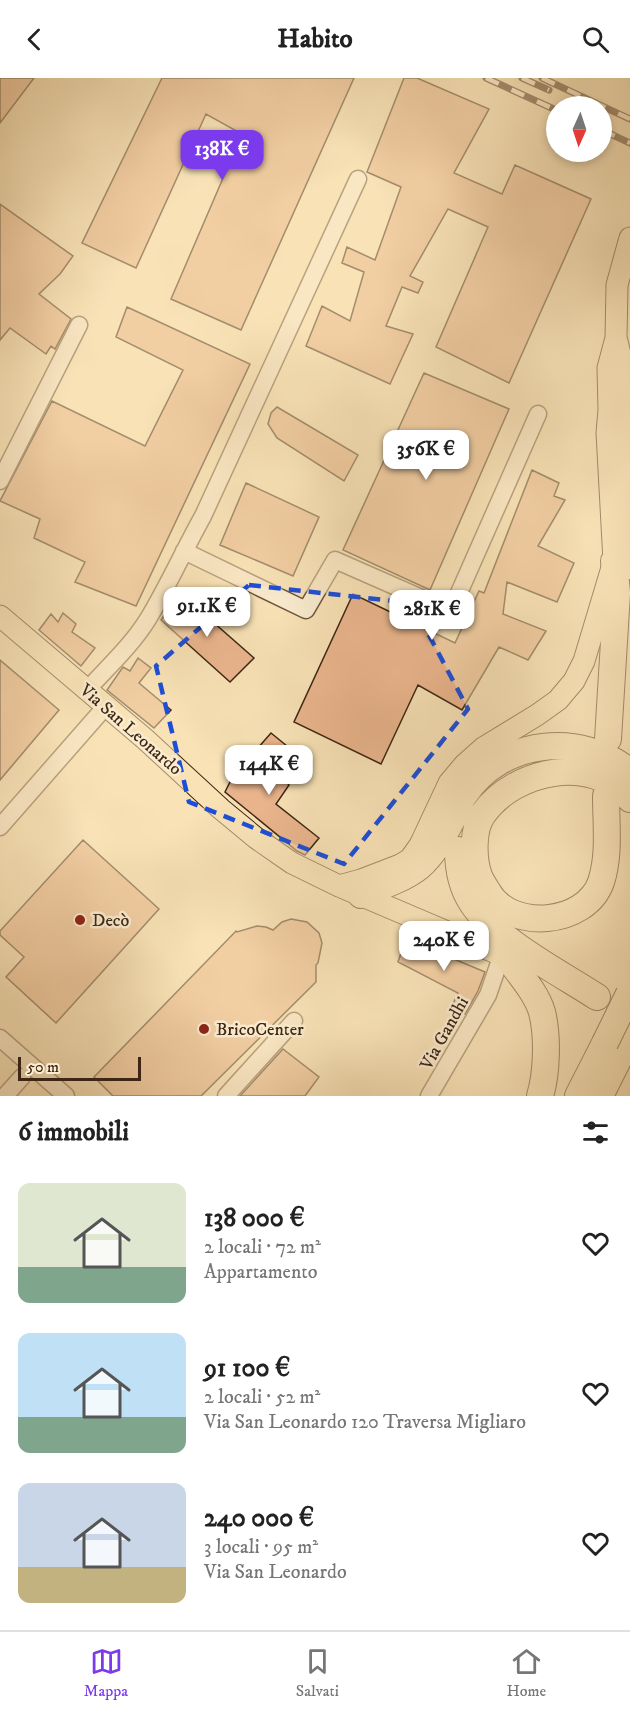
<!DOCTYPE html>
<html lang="it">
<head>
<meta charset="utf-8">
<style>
  :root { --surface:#fff; --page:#f2f2f2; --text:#222; --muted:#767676; --line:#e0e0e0; --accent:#7c3aed }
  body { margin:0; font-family:"IM FELL DW Pica",serif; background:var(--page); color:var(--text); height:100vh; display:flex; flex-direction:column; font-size:22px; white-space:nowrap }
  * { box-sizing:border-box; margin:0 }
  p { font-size:20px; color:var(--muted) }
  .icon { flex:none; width:33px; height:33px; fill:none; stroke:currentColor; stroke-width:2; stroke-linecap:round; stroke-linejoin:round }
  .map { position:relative; height:1018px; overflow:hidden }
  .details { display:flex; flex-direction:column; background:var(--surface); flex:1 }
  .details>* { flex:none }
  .needle { width:39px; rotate:183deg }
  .buttons { position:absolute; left:546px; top:18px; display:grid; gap:12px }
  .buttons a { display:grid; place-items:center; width:66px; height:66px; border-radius:50%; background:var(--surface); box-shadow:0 3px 9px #0003; font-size:30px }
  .scale { position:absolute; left:18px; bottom:15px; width:123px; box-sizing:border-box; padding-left:6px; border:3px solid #3d2613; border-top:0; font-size:16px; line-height:21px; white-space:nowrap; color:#3d2613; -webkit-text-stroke:4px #faecd0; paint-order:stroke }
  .price { position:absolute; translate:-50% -51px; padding:0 14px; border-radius:12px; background:#fff; color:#222; font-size:20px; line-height:39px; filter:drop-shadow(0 2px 3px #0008) }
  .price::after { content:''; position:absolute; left:50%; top:36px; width:18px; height:14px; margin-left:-9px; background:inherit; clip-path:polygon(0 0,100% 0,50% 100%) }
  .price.current { background:var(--accent); color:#fff }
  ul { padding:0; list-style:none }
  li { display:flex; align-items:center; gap:18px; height:150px; padding:0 18px }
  li span { display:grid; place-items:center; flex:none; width:168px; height:120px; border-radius:12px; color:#555 }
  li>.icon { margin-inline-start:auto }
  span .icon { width:72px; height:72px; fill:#fffc; stroke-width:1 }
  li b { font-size:26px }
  h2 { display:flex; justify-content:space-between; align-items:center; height:72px; padding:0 18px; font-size:26px }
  header { display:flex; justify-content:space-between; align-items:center; height:78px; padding:0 18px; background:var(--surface); font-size:27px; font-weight:800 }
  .dock { display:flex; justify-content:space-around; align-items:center; height:84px; border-top:2px solid var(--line); background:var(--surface); font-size:16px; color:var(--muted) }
  .dock a { display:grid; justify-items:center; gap:3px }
  .dock .current { color:var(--accent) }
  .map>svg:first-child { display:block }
  .building { fill:#eab58d; stroke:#3d2613; stroke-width:1.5 }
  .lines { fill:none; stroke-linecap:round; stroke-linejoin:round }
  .minor-casing { stroke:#6c553c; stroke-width:19 }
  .major-casing { stroke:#3d2613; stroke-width:23 }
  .highway-casing { stroke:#3d2613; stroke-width:28 }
  .minor { stroke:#faecd0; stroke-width:16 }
  .major { stroke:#f8e2b6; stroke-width:21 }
  .highway { stroke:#f8e2b6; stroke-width:26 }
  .rail-casing { stroke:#3d2613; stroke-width:7 }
  .rail { stroke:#faecd0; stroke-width:4.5; stroke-dasharray:14; stroke-linecap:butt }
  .highway-bridge-casing { stroke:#3d2613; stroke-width:28; stroke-linecap:butt }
  .highway-bridge { stroke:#f8e2b6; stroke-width:26 }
  .marked { fill:none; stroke:#1d4ed8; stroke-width:4.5; stroke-dasharray:12 8; stroke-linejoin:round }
  .poi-dot { fill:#8f2418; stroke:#faecd0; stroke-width:2 }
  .labels { text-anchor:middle; stroke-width:5; stroke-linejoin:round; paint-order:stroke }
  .street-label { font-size:18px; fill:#3d2613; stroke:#faecd0 }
  .poi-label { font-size:18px; fill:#3d2613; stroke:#faecd0; text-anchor:start }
</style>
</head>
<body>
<header><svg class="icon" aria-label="back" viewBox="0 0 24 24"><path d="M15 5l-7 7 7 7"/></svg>Habito<svg class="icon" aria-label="search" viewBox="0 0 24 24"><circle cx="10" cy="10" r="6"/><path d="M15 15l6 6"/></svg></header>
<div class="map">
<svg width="630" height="1018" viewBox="0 0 630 1018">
  <rect width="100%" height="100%" fill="#f8e2b6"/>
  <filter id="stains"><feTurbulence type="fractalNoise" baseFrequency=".00333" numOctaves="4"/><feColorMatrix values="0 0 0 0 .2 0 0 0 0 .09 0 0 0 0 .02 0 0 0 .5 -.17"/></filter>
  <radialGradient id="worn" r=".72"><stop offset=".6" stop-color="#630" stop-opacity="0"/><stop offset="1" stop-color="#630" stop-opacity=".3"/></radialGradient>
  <path class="building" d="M0,0H34L0,45Z
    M162,0H354L241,252L171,221L242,56L206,36L136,190L82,165Z
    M404,0H417L489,31L454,95L502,116L515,87L591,121L509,305L436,269L488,149L448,131L410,198L423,204L418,215L402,209L386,248L413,256L390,306L306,268L322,228L350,243L364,194L342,185L347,169L375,182L401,109L367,94Z
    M0,126L73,178L60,196L39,216L71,241L55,271L51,268L46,276L10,250L0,262Z
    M127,229L250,286L136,528L75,504L85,484L34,460L40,441L0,423L52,323L145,368L183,292L116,259Z
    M424,295L509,331L430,512L343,472Z
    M277,329L358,377L344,403L277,360L268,346L271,335Z
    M532,392L559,405L554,418L565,422L538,468L574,485L557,524L507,504L503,536L546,553L528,582L499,569L462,632L418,607L381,686L294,644L353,516L455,565L479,513L484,515Z
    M246,405L319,439L293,498L220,467Z
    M180,515L254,580L230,604L161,542Z
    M63,535L76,546L72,554L95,570L81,588L39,552L51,536L58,544Z
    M138,580L151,590L139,605L171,632L154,650L107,612L123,589L130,593Z
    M0,582L59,632L0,702Z
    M271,655L287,668L271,686L289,707L276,726L319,760L305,777L297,773L225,714L231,702L241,694L249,680Z
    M83,762L159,831L56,945L6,899L24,879L0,857V853Z
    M291,841L307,844L319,855L322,865L318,885L316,887V904L201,1018H113L94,999L236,853L237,854L257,848L266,849L273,852L282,844Z
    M406,861L485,894L478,913L465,936L452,928L458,915L398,884Z
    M283,971L319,999L305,1018H240Z"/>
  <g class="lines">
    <defs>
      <path id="minor" d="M0,403L79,247
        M184,473L306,532L335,482L451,533L538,336
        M87,612C108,589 132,567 148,541C168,508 184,472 203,438L358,101
        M0,749L106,628
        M0,960L66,1018
        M5,1018L22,999
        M226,1018L294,943
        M429,1018L488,917L502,876"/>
      <path id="major" d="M617,263L623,289L627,357
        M0,538L145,661L221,731L256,760L292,785L339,808L520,885
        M339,808L361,802L400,787L410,781L420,767L449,705L465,686L483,670L537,637L558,622L574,603L584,583L614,483L607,355L609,332L608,290L616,260L617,207L630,160"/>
      <path id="highway" d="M627,357L630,488
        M608,661L617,515L614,483
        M606,718C606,746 610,777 601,804C586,847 511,854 488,814C485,809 481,803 479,798C473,781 472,751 483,736C515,691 593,676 630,721
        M458,772C458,790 462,810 472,825C496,862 560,895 597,919
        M361,817C380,808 403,802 419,789C435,775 445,755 455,736C458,730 460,722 465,716C502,661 581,653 630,694
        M507,879C519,896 536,914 542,934C548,958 547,995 540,1018
        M578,1018L605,965
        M600,1018L630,958"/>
    </defs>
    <use href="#minor" class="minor-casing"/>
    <use href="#major" class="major-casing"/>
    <use href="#highway" class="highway-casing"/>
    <use href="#minor" class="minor"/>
    <use href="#major" class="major"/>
    <use href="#highway" class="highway"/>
    <defs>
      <path id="rail" d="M486,0L556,32
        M522,0L549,12
        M542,0L630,41
        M602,52L630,65"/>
    </defs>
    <use href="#rail" class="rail-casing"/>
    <use href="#rail" class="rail"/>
    <defs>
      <path id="highway-bridge" d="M605,965L629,916"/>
    </defs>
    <use href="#highway-bridge" class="highway-bridge-casing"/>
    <use href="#highway-bridge" class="highway-bridge"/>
  </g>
  <path d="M0 0H630V1018H0ZM249,507L412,525L468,631L344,786L189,724L156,588Z" fill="#f8e2b6" fill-opacity=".55" fill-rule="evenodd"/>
  <path class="marked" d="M249,507L412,525L468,631L344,786L189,724L156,588Z"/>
  <g class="poi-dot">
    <circle cx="80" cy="842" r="6"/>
    <circle cx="204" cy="951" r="6"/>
  </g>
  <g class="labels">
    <g class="street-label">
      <text transform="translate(131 651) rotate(41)" y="6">Via San Leonardo</text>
      <text transform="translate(444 955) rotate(-61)" y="6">Via Gandhi</text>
    </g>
    <g class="poi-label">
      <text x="92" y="848">Decò</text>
      <text x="216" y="957">BricoCenter</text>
    </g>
  </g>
  <rect width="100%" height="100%" filter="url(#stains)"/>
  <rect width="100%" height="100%" fill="url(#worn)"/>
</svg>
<div class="buttons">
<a><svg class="needle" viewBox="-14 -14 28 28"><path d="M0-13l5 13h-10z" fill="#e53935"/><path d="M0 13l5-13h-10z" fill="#767676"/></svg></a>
</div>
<div class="scale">50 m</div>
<b class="price current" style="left:222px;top:103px">138K €</b>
<b class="price" style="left:426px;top:403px">356K €</b>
<b class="price" style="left:207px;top:560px">91.1K €</b>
<b class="price" style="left:432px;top:563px">281K €</b>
<b class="price" style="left:269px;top:718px">144K €</b>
<b class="price" style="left:444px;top:894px">240K €</b>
</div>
<section class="details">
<h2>6 immobili<svg class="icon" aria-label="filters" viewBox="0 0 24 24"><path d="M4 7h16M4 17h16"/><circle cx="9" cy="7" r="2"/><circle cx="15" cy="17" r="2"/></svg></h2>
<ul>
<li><span style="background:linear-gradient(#dfe7d0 70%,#7fa58c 0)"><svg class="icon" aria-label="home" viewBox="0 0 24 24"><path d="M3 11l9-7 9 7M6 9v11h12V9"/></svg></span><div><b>138 000 €</b><p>2 locali · 72 m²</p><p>Appartamento</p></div><svg class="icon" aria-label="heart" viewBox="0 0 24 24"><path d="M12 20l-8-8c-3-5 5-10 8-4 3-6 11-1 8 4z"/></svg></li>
<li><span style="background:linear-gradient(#bfe0f5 70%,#7fa58c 0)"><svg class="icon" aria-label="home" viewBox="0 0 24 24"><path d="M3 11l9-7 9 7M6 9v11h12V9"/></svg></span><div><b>91 100 €</b><p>2 locali · 52 m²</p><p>Via San Leonardo 120 Traversa Migliaro</p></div><svg class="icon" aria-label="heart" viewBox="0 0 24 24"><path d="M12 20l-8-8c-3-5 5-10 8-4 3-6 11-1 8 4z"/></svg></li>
<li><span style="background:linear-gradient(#c9d6e8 70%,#c2b280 0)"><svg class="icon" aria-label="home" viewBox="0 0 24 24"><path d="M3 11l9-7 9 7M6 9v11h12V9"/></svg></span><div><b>240 000 €</b><p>3 locali · 95 m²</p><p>Via San Leonardo</p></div><svg class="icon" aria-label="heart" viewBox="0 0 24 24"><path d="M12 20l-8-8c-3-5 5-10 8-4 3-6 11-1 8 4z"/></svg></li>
</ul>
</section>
<nav class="dock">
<a class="current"><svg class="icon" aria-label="map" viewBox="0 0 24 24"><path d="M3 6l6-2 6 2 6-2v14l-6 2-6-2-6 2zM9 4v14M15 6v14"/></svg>Mappa</a>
<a><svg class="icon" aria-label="saved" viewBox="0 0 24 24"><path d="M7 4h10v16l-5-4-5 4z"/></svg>Salvati</a>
<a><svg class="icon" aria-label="home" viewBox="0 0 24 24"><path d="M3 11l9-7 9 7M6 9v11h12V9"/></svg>Home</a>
</nav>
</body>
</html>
